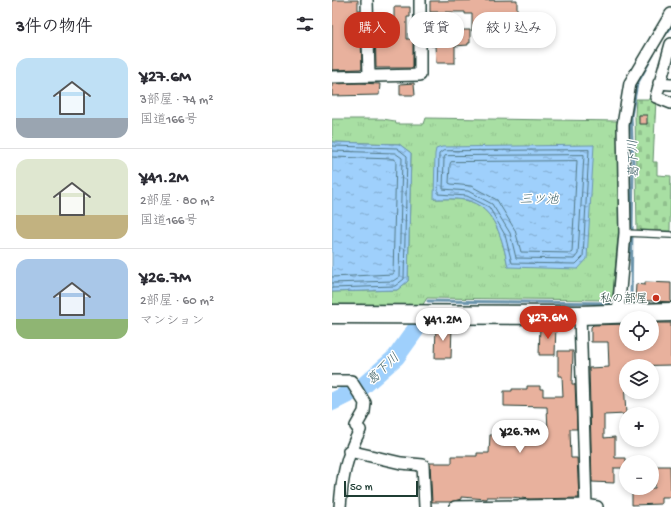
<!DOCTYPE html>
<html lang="ja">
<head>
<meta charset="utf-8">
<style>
  :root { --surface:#fff; --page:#f7f7f7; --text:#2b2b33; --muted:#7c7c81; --line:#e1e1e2; --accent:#c8321e }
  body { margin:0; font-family:"Gochi Hand","Klee One",sans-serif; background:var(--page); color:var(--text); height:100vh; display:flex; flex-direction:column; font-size:15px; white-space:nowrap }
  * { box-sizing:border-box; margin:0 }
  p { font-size:13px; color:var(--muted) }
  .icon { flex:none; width:22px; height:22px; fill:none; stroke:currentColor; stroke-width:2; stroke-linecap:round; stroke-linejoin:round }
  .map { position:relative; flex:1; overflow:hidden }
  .sheet { display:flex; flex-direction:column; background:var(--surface); width:332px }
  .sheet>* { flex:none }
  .top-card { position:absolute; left:12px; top:12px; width:267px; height:36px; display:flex; gap:8px }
  .tools { position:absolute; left:287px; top:311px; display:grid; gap:8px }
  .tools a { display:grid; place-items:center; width:40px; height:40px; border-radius:50%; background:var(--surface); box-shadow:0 2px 6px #0003; font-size:20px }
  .scale { position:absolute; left:12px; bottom:10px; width:74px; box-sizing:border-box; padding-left:4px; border:2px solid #1f3d34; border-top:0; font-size:11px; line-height:14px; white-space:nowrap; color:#1f3d34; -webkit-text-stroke:3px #fff; paint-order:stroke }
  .price { position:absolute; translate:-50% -34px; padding:0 9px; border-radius:14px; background:#fff; color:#222; font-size:13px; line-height:26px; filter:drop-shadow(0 1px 2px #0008) }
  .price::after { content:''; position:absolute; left:50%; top:24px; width:12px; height:9px; margin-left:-6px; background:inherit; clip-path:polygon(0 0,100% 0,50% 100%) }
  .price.current { background:var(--accent); color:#fff }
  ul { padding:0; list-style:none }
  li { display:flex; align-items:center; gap:12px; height:100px; padding:0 16px }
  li+li { border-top:1px solid var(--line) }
  li span { display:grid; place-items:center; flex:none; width:112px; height:80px; border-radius:12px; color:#555 }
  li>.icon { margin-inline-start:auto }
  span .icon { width:48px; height:48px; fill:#fffc; stroke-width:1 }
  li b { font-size:17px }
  h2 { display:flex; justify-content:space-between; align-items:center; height:48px; padding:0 16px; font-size:17px }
  .chip { padding:0 14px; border-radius:16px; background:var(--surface); box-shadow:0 2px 6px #0003; font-size:14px; line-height:36px }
  .chip.current { background:var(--accent); color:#fff }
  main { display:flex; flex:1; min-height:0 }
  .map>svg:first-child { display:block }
  .grass { fill:url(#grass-tufts); stroke:#648e6c; fill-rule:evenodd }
  .cemetery { fill:url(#cemetery-stones); stroke:#648e6c }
  .water { fill:url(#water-ripples); stroke:#6c95ac }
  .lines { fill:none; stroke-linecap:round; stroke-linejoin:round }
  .shore { stroke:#527884; stroke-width:1 }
  .stream { stroke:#6c95ac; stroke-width:3 }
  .river { stroke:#9fd0fc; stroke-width:18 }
  .building { fill:#e8b19d; stroke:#1f3d34 }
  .service-casing { stroke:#1f3d34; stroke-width:8 }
  .minor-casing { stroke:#1f3d34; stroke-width:14 }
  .trunk-casing { stroke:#1f3d34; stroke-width:21 }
  .service { stroke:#fff; stroke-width:5.5 }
  .minor { stroke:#fff; stroke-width:11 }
  .trunk { stroke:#fff; stroke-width:18 }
  .poi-dot { fill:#c8321e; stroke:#fff; stroke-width:1.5 }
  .labels { text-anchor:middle; stroke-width:3; stroke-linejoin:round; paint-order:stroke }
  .poi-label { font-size:12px; fill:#1f3d34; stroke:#fff; text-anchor:end }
  .water-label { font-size:13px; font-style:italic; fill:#3f6266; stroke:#fff }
</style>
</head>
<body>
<main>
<section class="sheet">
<h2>3件の物件<svg class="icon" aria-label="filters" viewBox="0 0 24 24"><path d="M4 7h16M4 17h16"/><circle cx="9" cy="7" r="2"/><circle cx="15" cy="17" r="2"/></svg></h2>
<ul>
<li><span style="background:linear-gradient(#bfe0f5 75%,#9aa5b1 0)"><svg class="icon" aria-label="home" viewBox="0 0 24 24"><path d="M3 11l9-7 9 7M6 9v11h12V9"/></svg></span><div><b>¥27.6M</b><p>3部屋 · 74 m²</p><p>国道166号</p></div></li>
<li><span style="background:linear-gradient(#dfe7d0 70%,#c2b280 0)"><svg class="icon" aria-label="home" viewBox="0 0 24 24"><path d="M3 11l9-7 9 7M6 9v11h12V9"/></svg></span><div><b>¥41.2M</b><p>2部屋 · 80 m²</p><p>国道166号</p></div></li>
<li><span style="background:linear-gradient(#a9c7e8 75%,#8fb573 0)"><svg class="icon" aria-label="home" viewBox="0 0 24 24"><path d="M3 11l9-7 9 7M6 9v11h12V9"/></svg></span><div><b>¥26.7M</b><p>2部屋 · 60 m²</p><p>マンション</p></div></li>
</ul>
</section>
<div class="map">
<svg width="339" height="507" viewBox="0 0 339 507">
  <defs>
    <pattern id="grass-tufts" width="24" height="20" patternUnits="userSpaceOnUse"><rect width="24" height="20" fill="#a8dfa3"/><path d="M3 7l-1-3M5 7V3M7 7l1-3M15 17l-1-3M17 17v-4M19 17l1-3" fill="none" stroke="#90c08d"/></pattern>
    <pattern id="cemetery-stones" width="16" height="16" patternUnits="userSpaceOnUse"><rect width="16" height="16" fill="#a8dfa3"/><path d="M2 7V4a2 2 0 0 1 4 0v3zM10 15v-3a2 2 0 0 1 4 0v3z" fill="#90c08d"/></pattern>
    <pattern id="water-ripples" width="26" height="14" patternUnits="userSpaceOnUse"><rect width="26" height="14" fill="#9fd0fc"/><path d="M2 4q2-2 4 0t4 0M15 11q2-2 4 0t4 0" fill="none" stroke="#81aacd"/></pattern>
  </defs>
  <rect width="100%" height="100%" fill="#fff"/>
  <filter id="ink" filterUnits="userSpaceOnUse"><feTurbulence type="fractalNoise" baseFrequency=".025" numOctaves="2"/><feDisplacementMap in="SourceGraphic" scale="8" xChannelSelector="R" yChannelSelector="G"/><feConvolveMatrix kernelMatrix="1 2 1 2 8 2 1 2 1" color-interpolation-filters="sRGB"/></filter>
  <g filter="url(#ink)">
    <path class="grass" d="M94,118L286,121L287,225L281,294L278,300L95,298L90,306L0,307V292L65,290L76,281L79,153L67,144L0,142V119H51L63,121L64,124H92ZM262,145L176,267C171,242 164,206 133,200C123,198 112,199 102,199Z"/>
    <path class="cemetery" d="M304,99H324L321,162H325V175L339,176L338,231L305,230L303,115Z"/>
    <path class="water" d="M0,142L67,144L79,153L76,281L65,290L0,292Z
      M262,145L255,259L246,269L176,267C171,242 164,206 133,200C123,198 112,199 102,199L103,154L104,149L110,147Z"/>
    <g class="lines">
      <path class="shore" d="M0,146L65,148L75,156L72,279L63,286L0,288
        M257,150L251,257L244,264L180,263L173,235L157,207L135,196L106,194L107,154L111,151Z
        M0,151L63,153L70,158L67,277L61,281L0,283
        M252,155L246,254L242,259L184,258L178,233L160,204L136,191L111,189L112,158L113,156Z
        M0,157L61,159L64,161L61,274L0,277
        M245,161L240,252L239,253L189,252L183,230L165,200L139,186L119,184L117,183L118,164L119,162Z"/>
      <path class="stream" d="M332,36L339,27
        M299,300L301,163L299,116L305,84L321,55
        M96,301L278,303"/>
      <path class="river" d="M0,402L30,387L64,357L89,322"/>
    </g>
    <path class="building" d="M0,0H26V10H28L30,68L28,69L0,70Z
      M185,0V28L174,27V29L140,31V14H133V12H98V1Z
      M62,7H78V17H75V39H81V68H44L43,22H62Z
      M123,30H138V43H136V45L123,46V63H104L103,46H99L101,32Z
      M28,83L48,84L47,95L0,96V84Z
      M82,83L83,95H68V84Z
      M307,115H315V124H307Z
      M313,282L339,283V302L303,300L304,284L313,285Z
      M320,323H339V365L294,366V382H292L294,414L272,415V438L283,437V458H294V468H282V483L260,482L257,368L277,367L276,342H259V327L261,325L294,324V344H320Z
      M104,325L120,326L119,358H103Z
      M208,325H224L223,355H207Z
      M226,351H241L240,384H243L245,429H238L239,458H245L247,498L198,499L179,497H155V499L129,497V499L119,502H100L98,463H120V456H145V453H157L158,435L216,433L215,407L172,406V391H180V389H195V386H208V389H211V396H231L230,376H226Z
      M323,466H338L339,497H329V504L300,505V488H323Z"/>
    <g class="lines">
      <defs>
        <path id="service" d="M293,233L339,235"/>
        <path id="minor" d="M35,0L37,76
          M339,44L324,97L339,103
          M0,77L88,75V0
          M327,83L339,84
          M286,313L293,233L291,125L298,83L339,14
          M248,315L254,507
          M0,381H19L33,403L32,412L24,426L28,430C14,457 10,477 8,507
          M17,451L69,463L91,465L93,507
          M123,507L254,505L265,507"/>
        <path id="trunk" d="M0,314L248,315L339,312"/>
      </defs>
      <use href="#service" class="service-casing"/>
      <use href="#minor" class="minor-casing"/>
      <use href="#trunk" class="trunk-casing"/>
      <use href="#service" class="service"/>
      <use href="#minor" class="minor"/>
      <use href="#trunk" class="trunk"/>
    </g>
  </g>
  <circle class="poi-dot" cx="324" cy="298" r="4"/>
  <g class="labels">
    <g class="poi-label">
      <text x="316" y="302">私の部屋</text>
    </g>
    <g class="water-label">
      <text transform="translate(300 159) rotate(-92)" y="5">葛下川</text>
      <text x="207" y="203">三ツ池</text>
      <text transform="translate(50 368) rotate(-44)" y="5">葛下川</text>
    </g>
  </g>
</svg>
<div class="tools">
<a><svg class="icon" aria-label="locate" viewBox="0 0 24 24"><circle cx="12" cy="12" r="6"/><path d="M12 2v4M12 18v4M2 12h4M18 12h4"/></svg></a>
<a><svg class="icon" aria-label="layers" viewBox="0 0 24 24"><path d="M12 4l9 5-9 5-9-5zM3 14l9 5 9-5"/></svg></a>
<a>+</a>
<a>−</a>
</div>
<div class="scale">50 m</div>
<b class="price current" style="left:216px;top:340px">¥27.6M</b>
<b class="price" style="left:111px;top:342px">¥41.2M</b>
<b class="price" style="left:188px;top:454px">¥26.7M</b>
<div class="top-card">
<a class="chip current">購入</a>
<a class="chip">賃貸</a>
<a class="chip">絞り込み</a>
</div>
</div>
</main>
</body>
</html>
